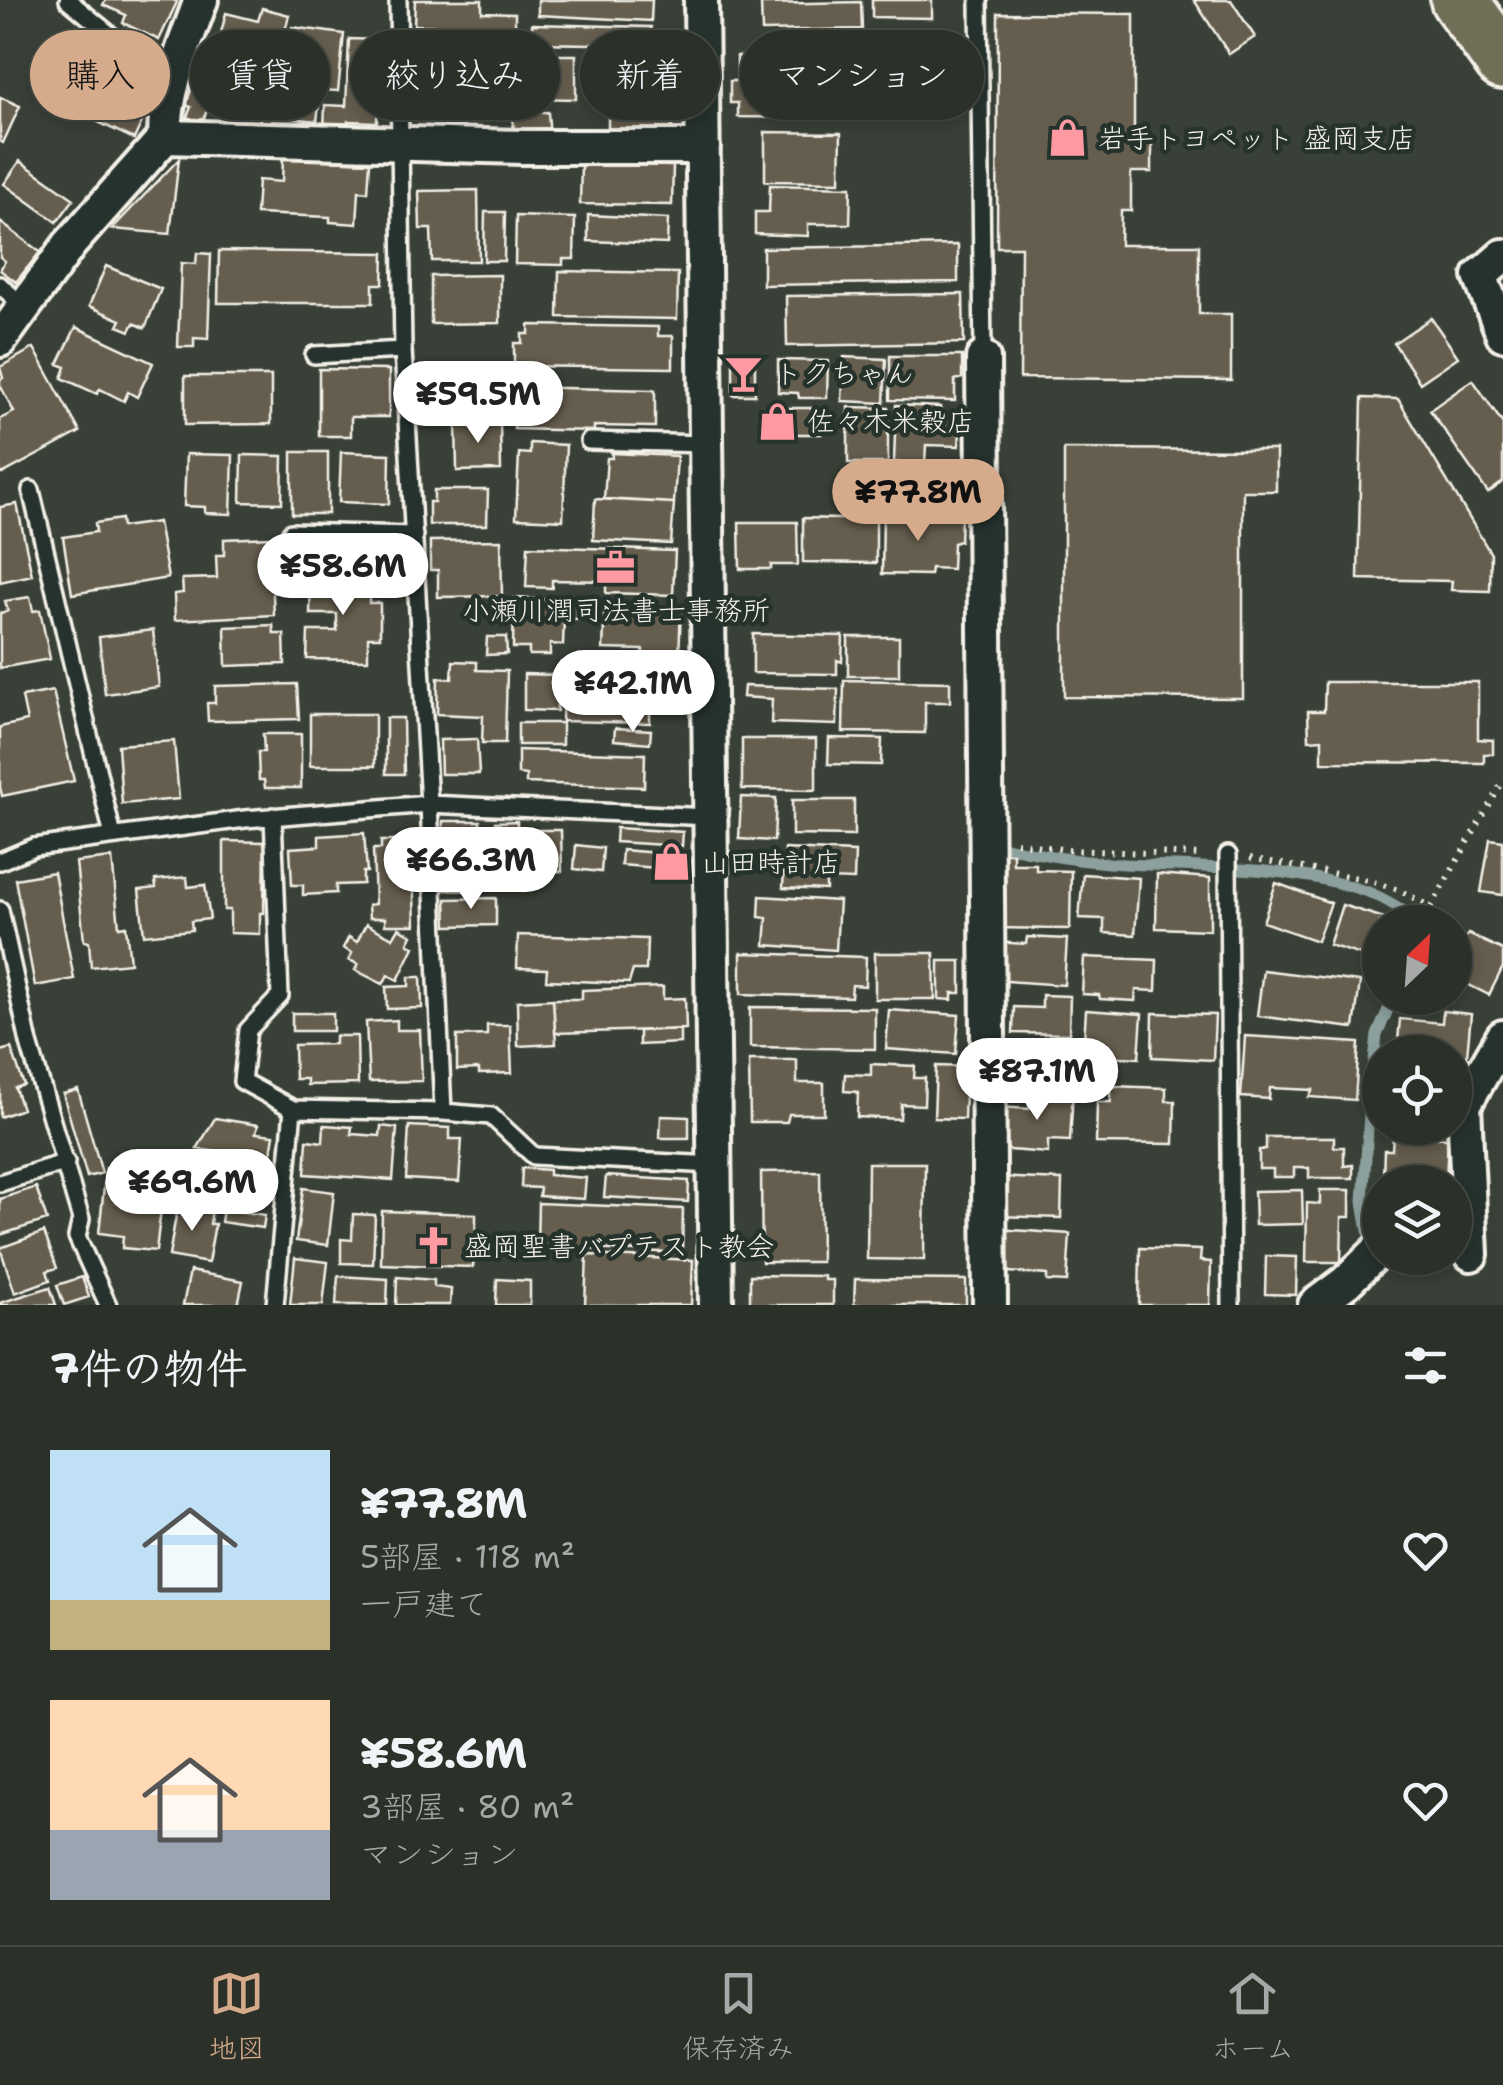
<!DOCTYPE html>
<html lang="ja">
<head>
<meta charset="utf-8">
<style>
  :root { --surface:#2b3029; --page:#333831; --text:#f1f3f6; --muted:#a6a9a8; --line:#474b46; --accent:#d6ab8b }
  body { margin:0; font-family:"Shantell Sans","Klee One",sans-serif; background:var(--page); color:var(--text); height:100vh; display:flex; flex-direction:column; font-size:38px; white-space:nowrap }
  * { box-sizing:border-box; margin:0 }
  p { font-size:32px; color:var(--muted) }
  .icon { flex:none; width:55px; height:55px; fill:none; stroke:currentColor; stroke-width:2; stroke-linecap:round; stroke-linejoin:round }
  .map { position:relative; height:1305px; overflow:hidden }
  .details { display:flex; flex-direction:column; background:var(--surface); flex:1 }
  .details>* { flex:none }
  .top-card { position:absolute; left:30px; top:30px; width:1000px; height:90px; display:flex; gap:20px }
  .needle { width:65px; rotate:25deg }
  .controls { position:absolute; left:1362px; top:905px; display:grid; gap:20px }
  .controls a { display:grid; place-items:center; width:110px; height:110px; border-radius:50%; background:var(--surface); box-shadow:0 5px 15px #0003,0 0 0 2px var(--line); font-size:50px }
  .price { position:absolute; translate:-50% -85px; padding:0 22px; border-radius:35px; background:#fff; color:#222; font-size:32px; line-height:65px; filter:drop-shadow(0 2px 5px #0008) }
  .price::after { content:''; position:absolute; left:50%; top:60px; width:30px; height:22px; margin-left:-15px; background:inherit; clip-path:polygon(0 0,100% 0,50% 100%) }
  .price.active { background:var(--accent); color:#111 }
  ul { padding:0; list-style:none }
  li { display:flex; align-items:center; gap:30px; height:250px; padding:0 50px }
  li span { display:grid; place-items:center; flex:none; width:280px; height:200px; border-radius:0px; color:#555 }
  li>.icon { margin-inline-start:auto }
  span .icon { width:120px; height:120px; fill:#fffc; stroke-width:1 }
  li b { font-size:42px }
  h2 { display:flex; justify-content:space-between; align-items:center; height:120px; padding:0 50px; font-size:42px }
  .pill { padding:0 35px; border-radius:45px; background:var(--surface); box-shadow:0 5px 15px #0003,0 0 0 2px var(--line); font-size:35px; line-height:90px }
  .pill.active { background:var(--accent); color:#111 }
  .tabs { display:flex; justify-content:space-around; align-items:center; height:140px; border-top:2px solid var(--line); background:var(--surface); font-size:28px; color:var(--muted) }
  .tabs a { display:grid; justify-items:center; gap:5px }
  .tabs .active { color:var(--accent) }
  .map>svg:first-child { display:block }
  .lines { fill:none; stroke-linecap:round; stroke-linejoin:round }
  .stream { stroke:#8ca09e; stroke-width:11 }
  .building { fill:#655d4e; stroke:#f4f1e8; stroke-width:2.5 }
  .lane-casing { stroke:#f4f1e8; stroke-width:22 }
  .street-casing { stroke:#f4f1e8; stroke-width:40 }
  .highway-casing { stroke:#f4f1e8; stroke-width:62 }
  .path { stroke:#f4f1e8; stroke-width:6; stroke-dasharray:2.5 8; stroke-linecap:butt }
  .lane { stroke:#26332d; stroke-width:15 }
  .street { stroke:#26332d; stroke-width:32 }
  .highway { stroke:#716e59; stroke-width:55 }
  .labels { text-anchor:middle; stroke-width:9; stroke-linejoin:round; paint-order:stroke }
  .poi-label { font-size:28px; fill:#f4f1e8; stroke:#26332d; text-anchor:start }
</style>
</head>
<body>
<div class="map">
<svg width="1503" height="1305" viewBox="0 0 1503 1305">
  <rect width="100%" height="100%" fill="#394037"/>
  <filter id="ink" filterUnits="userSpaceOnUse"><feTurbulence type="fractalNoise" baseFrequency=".01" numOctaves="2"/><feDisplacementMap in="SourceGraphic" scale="20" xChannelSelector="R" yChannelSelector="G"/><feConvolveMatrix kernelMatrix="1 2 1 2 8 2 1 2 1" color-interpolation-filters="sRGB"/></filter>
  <g filter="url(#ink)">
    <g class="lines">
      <path class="stream" d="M993,844C1031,853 1069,860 1108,863C1195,869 1284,863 1368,892C1387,899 1405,912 1422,922
        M1368,1231L1363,1201L1371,1085L1377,1035L1393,998"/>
    </g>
    <path class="building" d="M106,0H173L177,2L159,40L123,23L126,15L103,5Z
      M415,0H482V12L515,13V26L414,25Z
      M538,0H652L651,21L538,15Z
      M872,0H932V18L872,17Z
      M1194,0H1231L1255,37L1229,54Z
      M861,2L862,29L762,31L761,4Z
      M262,8L289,15L279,56L250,49L248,56L217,49L226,13L258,21Z
      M998,13L1134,14V140H1152V172H1131V211H1121L1120,245H1199V314H1231V380L1020,378L1021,247H997Z
      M532,24L651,27L650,45L532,43Z
      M292,27L344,34L338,91L321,90L317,121L281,117Z
      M349,39L380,40L377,122L348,121L347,132L324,131L325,105L346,106Z
      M425,40L497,41V119L470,118L471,102H452V78H425Z
      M93,45L157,75L147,95L153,98L134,139L64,106Z
      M845,51V62H885V109H836V79H820L819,52Z
      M538,55H576V99L530,98V67H538Z
      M674,56V105L620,106L619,57Z
      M737,56L809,58L808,118L738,117V103H730V81H737Z
      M200,68L269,97L255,131L207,110L202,123L187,117L191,107L185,105Z
      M0,97L20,106L3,143L0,141Z
      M548,112L550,137L514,138L513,113Z
      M672,112V139H608V113Z
      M765,132L841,133L840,182L765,181Z
      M283,158L370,162L368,192L359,191L357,224L330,222V217L256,214L258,180L282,182Z
      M179,159L170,234L112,229Z
      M20,161L74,199L57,222L4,184Z
      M581,164L673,166L672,205L580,204Z
      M770,185L851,187L850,224H808V236L755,234V212H769Z
      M478,190L479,261H432L431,229H420L419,191Z
      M485,212H505L504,261H484Z
      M588,215L668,219L667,244L588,241Z
      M516,216L575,218L574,259H563V265L515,264Z
      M0,222L40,252L16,282L0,270L5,261L0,257Z
      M958,245V282L763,285V248Z
      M219,251L384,253L383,284H373V303H218Z
      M197,253L211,254L208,339L194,338V347H178L181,263L196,264Z
      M106,266L161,289L145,328L134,323L130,331L118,326L121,320L89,306Z
      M559,271L678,273L677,319L558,317Z
      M500,275V323L431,324V276Z
      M963,294L964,343L787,346L786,296Z
      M1431,318L1458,357L1420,383L1394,343Z
      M529,325L658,327V336H673V368L514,366V343H522V334H529Z
      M76,327L153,363L137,397L128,392L124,401L100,389L97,394L62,378L66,367L58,364Z
      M34,348L80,432L2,474L0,471V419L14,412L0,385V380L3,378L0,367Z
      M890,356H962V378L955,380V401L890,400Z
      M844,357L886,359L884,403L842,401Z
      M733,360L755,361V395H733Z
      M778,360L828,361L827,398H799L798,393L778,392Z
      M319,369L389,370V417H351V436H319Z
      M185,376H271V424L185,425Z
      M1473,380L1503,424V482L1488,493L1430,410Z
      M515,387L655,390V427L594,426V431L514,429Z
      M1362,398L1398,399L1491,554L1490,591L1451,590L1452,581L1358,579Z
      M896,405L940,407L941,416L961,417L959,446L926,445L925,463L894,462Z
      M848,407L888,408V463H848Z
      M764,408H821V434H763Z
      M500,421L501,470L457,471L456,422Z
      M530,443L566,445L563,520L516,518L519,453L530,454Z
      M1064,449L1276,450V491H1243V698L1064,697Z
      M292,452H328V514H292Z
      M341,452L390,454L389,504L339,502Z
      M612,453L677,456L674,503L604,499L607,458H612Z
      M186,454L233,455L231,514L205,513V507L184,506Z
      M242,455L283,456L282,503L241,502Z
      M434,490H488L487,525H429V502H434Z
      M595,499L674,503L671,544L593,540Z
      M17,504L32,575L0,582V507Z
      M883,515L961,518L960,541L953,543L952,569L931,568L930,575L882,574Z
      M803,518L876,520V563L803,562Z
      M121,519L122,527L158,522L168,578L72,594L63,537L96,532L95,523Z
      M739,522H797L798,565H771V569H740Z
      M270,537L274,615L175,620L174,594L183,593L182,579L217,578L216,555H224V539Z
      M501,540L502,596L438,597V570H430V541Z
      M528,546L675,551L673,595L606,593V581L552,580V588L526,587Z
      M330,549L372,551L371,568L329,567Z
      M311,576L370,577L369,603H380V637H368V660L307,659L308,631H337V614H310Z
      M30,597L33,611L40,610L50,659L0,668V613L8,611L5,601Z
      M514,598L555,600L554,616L564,617L563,645L550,644V655H529V648H513Z
      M596,603V619H569V604Z
      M605,603L681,606L679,659L643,657V650L603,649Z
      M273,625L274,634H284L285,664L226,666L225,627Z
      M153,630L159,687L105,694L99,637Z
      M753,634L843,636L842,662L837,660V674L753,673Z
      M487,637H506L507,654L486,655Z
      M848,637H899V676H848Z
      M453,661L477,662V670L507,671L505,743H482L483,716L437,714L438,678L452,679Z
      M563,673L639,674L638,685H650V723L562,721Z
      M524,674L557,675V711L524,710Z
      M844,680L950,682V702H925V733L843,732Z
      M1325,682H1478V739L1493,740V754H1484V763L1322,762V739L1309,740L1308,711H1324Z
      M297,684L299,719L208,721L207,703H215V686Z
      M744,686L838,689L837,725L771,723L772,699L743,697Z
      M53,691L74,781L2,796L0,787V727L27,721L22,697Z
      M310,714H375V766H310Z
      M386,718H403L404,774H386Z
      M518,723H562V745H518Z
      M615,728L651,730L650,743L614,740Z
      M263,734H301V788H265L264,780H259L258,752H264Z
      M829,738L882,739L881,765L828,764Z
      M477,739L479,774H441L440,740Z
      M742,739H816V790L742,789Z
      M174,741L179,799L122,804L118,745Z
      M518,750L645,754L644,787L526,783V775L518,774Z
      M741,797L776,798L774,841L739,839Z
      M792,800H854V836L792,835Z
      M443,821H480V827H492L491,879L476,878L475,891L443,890Z
      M517,821L518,869H511V876H503V852H496L495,822Z
      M616,828L683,832L682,846L615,842Z
      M526,830H561L562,871L527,872Z
      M364,833L367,872H363V884L336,885V893L303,895V885H292L290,848L319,846V836Z
      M1490,839L1503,841V895L1481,892Z
      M224,841L265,842L264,913H260V934L230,933V910H224Z
      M381,841H412L415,925H385V918H369L368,905L375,904L373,849H381Z
      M576,845L603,848L601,872L574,869Z
      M785,849L855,852L854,880L826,879V890L783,888Z
      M622,850L682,855L681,870L621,865Z
      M991,853H1013V864H1036V870L1071,871L1070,929L990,928Z
      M112,858L119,927L126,926L130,963L91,967L89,942L84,941L76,862Z
      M54,872L74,979L35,986L15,879Z
      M1083,874L1139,878L1135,935L1104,933V919L1079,918Z
      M1157,874L1210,878V930L1156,928Z
      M187,877L188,887L205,885L210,919L191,921L192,930L144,935L139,890L156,888L155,880Z
      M1276,883L1331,903L1317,941L1263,922Z
      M760,896L839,901L836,950L765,945L767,918L759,917Z
      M496,898V925L447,926L446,899Z
      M1342,905L1397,922H1380V961L1329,945Z
      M366,924L393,938L399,928L412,935L408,943L414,947L398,980L388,975L383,984L355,970L358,964L349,960L352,953L343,948L349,937L357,942Z
      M1468,934L1503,950V967L1489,995L1461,981L1455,993V936L1464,940Z
      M518,935L647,939L646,970H633L629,983L546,980L547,969L517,968Z
      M1027,937L1067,939L1064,985L992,980L994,942L1026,944Z
      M741,953L866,957L865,986L852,985L851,997L741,994Z
      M875,953H934L935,999H875Z
      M1084,957L1157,960L1156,991L1136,990L1135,1001L1100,999L1099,995L1082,994Z
      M939,961H961V993H952V1000L939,999Z
      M1263,970L1360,982L1354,1028L1257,1016Z
      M409,977H421L422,1008L387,1009L386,987L409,986Z
      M663,987V999L685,998L686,1029L555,1033L553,999H582V990Z
      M1042,995L1070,996L1069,1034L1013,1033L1014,1007L1042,1008Z
      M553,999L556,1044L518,1046L517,1001Z
      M750,1007L875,1008V1049L750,1047Z
      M889,1010L959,1015L956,1054L886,1049Z
      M1086,1010L1142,1014L1139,1058L1083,1055Z
      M1443,1011L1471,1014L1466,1065L1455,1064V1052H1397L1400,1019L1442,1023Z
      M292,1013H333V1031H292Z
      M1153,1013L1215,1015L1213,1060L1152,1057Z
      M397,1020V1030H420L422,1081L369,1082L366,1022Z
      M487,1025H510L512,1073L479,1074V1069L457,1070V1036L487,1035Z
      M680,1029V1043L639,1045V1031Z
      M335,1036H357L358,1084L307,1085V1079H295L294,1045L335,1044Z
      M1245,1036L1359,1043L1355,1100L1309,1097L1313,1090L1270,1088L1269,1099L1241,1097Z
      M1045,1038L1070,1039L1069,1077L1018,1076V1055L1045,1056Z
      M11,1048L24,1085L15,1088L22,1109L0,1117V1051Z
      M749,1060H797V1083H824V1114H789L787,1122H750Z
      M871,1064L915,1066L914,1078H925L924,1105L901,1104L900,1119L857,1117L858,1092L844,1091L845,1074L871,1075Z
      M936,1066L966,1067L964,1119L934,1118Z
      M1111,1086L1166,1088V1101H1175L1174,1144L1096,1143L1097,1102H1111Z
      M1049,1089L1073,1091L1070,1141L1048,1140V1153L997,1149L1000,1107L1029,1109V1097L1049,1098Z
      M78,1090L102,1173L87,1177L63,1094Z
      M661,1116L689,1117V1138H660Z
      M215,1118L258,1125L256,1133L274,1135L264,1198L213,1189L218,1152L197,1149Z
      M324,1125L352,1127L351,1134L380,1136L381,1126L397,1128L393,1180L305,1174L307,1140L323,1142Z
      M409,1126L450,1128V1139H462L459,1182L406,1179Z
      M1393,1136L1448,1138L1446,1182H1424V1179L1383,1177L1384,1150H1392Z
      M1266,1137H1334V1147H1344V1166L1353,1165V1178H1309V1168H1294V1177H1273V1169H1259V1150H1266Z
      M868,1163H925L924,1260L867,1259Z
      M106,1168L165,1175L156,1251L122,1248L123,1236L99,1233Z
      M522,1168L549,1170V1175L586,1178L584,1199L539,1196L540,1188L521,1187Z
      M820,1171L821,1262H762L761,1172Z
      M606,1176L689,1181L688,1202L604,1197Z
      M996,1177L1062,1180L1061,1218L995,1216Z
      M36,1187L47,1220L0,1235V1199Z
      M303,1188L334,1192L328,1245L296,1241Z
      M1302,1190L1303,1224L1255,1225L1254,1191Z
      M1320,1190H1350V1217H1342L1341,1262H1306L1307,1203L1320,1204Z
      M538,1203L683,1209L682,1253L537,1247Z
      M178,1204L212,1209L210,1224H215L208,1263L169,1256Z
      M223,1209L265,1215L263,1228L221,1222Z
      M382,1211L476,1214V1235L487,1236L486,1257H474L473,1267L381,1264Z
      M353,1214L375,1215L373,1264L341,1263V1239L352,1240Z
      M997,1229L1070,1234L1067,1282L1047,1281V1275L995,1271Z
      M44,1232L57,1268L47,1271L50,1280L15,1293L0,1248Z
      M1140,1248L1201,1250L1200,1261L1211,1262L1210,1305H1139Z
      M587,1255L693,1260L691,1305H585Z
      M1266,1256L1297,1257L1296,1295L1265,1294Z
      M295,1258L328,1262L323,1305H290Z
      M190,1271L243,1281L238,1305H183Z
      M750,1275L824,1276V1280H833V1305H750Z
      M338,1276L388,1279L387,1305H336Z
      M82,1277L89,1297L64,1305L57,1285Z
      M397,1277L434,1280V1287L451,1289L450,1305H396Z
      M497,1279L530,1281V1305H496Z
      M855,1279L966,1280V1305H854Z
      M50,1287L56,1305H0V1303Z"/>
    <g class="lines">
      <defs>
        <path id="lane" d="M68,0L113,37L177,67
          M398,0L403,350L429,804L443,1112
          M979,0L983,358
          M0,285L24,307
          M314,355L403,350
          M589,441L706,444
          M31,490L113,836
          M291,532L414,535
          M273,816L280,996L248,1030L242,1081L293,1109L275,1305
          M1228,855L1231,1305
          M0,861L34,847L245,819L429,804L710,817
          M0,910L29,1043L81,1219L77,1237L108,1305
          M293,1109L443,1112L491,1116L534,1156L715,1165
          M0,1183L66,1162"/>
        <path id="street" d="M701,0L716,1305
          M165,137L522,147H703
          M1503,256L1480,276L1503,334
          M0,340L70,244L165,137C165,89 185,44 201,0
          M983,358L990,1305
          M1471,1254L1464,1105L1503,1037
          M1315,1305L1346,1282L1380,1249"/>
        <path id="highway" d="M1459,0L1503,61"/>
      </defs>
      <use href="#lane" class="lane-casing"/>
      <use href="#street" class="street-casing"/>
      <use href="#highway" class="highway-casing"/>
      <path class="path" d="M1016,842L1067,850L1203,855
        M1250,858L1363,879L1399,890L1431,907L1503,781"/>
      <use href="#lane" class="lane"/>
      <use href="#street" class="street"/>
      <use href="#highway" class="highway"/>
    </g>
  </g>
  <defs>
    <symbol id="shop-bare" viewBox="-9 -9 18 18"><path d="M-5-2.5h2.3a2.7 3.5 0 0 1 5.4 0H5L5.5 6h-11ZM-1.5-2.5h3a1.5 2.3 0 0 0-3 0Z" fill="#ff9aa2" stroke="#26332d" stroke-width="2.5" paint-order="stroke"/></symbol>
    <symbol id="bar-bare" viewBox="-9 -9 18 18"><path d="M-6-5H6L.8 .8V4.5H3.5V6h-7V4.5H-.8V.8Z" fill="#ff9aa2" stroke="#26332d" stroke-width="2.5" paint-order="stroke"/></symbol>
    <symbol id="office-bare" viewBox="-9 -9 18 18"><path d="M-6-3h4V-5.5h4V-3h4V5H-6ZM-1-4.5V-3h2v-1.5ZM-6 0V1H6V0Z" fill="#ff9aa2" stroke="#26332d" stroke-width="2.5" paint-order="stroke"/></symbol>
    <symbol id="church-bare" viewBox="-9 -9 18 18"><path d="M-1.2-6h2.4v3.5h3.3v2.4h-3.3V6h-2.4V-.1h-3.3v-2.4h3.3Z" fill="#ff9aa2" stroke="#26332d" stroke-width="2.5" paint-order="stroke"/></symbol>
  </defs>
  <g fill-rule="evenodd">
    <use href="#shop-bare" x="1040" y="110" width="55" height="55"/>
    <use href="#bar-bare" x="716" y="346" width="55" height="55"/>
    <use href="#shop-bare" x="750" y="394" width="55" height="55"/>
    <use href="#office-bare" x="588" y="540" width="55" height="55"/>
    <use href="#shop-bare" x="644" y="834" width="55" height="55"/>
    <use href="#church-bare" x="406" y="1218" width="55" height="55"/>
  </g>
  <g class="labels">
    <g class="poi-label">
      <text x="1098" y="148">岩手トヨペット 盛岡支店</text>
      <text x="774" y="383">トクちゃん</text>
      <text x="807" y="431">佐々木米穀店</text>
      <text x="616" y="620" text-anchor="middle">小瀬川潤司法書士事務所</text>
      <text x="701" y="872">山田時計店</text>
      <text x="464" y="1256">盛岡聖書バプテスト教会</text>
    </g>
  </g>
</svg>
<div class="controls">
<a><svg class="needle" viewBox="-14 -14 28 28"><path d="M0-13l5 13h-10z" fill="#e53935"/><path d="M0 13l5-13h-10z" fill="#a6a9a8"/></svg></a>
<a><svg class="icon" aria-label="locate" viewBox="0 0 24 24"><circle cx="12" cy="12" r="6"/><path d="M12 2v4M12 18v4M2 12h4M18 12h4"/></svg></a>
<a><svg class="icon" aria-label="layers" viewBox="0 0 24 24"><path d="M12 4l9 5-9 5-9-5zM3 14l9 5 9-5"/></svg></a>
</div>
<b class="price" style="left:478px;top:446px">¥59.5M</b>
<b class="price active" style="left:918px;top:544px">¥77.8M</b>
<b class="price" style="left:343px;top:618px">¥58.6M</b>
<b class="price" style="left:633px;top:735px">¥42.1M</b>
<b class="price" style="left:471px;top:912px">¥66.3M</b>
<b class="price" style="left:1037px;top:1123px">¥87.1M</b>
<b class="price" style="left:192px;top:1234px">¥69.6M</b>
<div class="top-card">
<a class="pill active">購入</a>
<a class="pill">賃貸</a>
<a class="pill">絞り込み</a>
<a class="pill">新着</a>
<a class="pill">マンション</a>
</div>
</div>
<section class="details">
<h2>7件の物件<svg class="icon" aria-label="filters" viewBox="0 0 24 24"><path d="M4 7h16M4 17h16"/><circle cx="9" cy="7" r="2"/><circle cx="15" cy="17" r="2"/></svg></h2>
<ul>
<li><span style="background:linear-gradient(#bfe0f5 75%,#c2b280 0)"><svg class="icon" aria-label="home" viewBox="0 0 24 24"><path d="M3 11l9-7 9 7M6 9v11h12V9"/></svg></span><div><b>¥77.8M</b><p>5部屋 · 118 m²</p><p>一戸建て</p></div><svg class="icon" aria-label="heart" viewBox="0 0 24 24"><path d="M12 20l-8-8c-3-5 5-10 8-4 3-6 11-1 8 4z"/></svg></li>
<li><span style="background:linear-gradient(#ffd9b3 65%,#9aa5b1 0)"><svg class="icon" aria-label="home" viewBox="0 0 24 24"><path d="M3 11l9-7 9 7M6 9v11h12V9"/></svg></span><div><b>¥58.6M</b><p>3部屋 · 80 m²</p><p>マンション</p></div><svg class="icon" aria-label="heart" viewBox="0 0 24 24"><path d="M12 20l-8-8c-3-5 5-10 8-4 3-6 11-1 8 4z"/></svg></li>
</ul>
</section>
<nav class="tabs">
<a class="active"><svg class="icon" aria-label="map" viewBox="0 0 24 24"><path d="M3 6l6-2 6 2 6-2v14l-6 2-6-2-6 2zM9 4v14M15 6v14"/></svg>地図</a>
<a><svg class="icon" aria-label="saved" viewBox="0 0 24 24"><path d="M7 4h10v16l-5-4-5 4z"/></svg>保存済み</a>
<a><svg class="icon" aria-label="home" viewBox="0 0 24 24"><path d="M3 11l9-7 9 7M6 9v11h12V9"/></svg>ホーム</a>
</nav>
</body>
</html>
